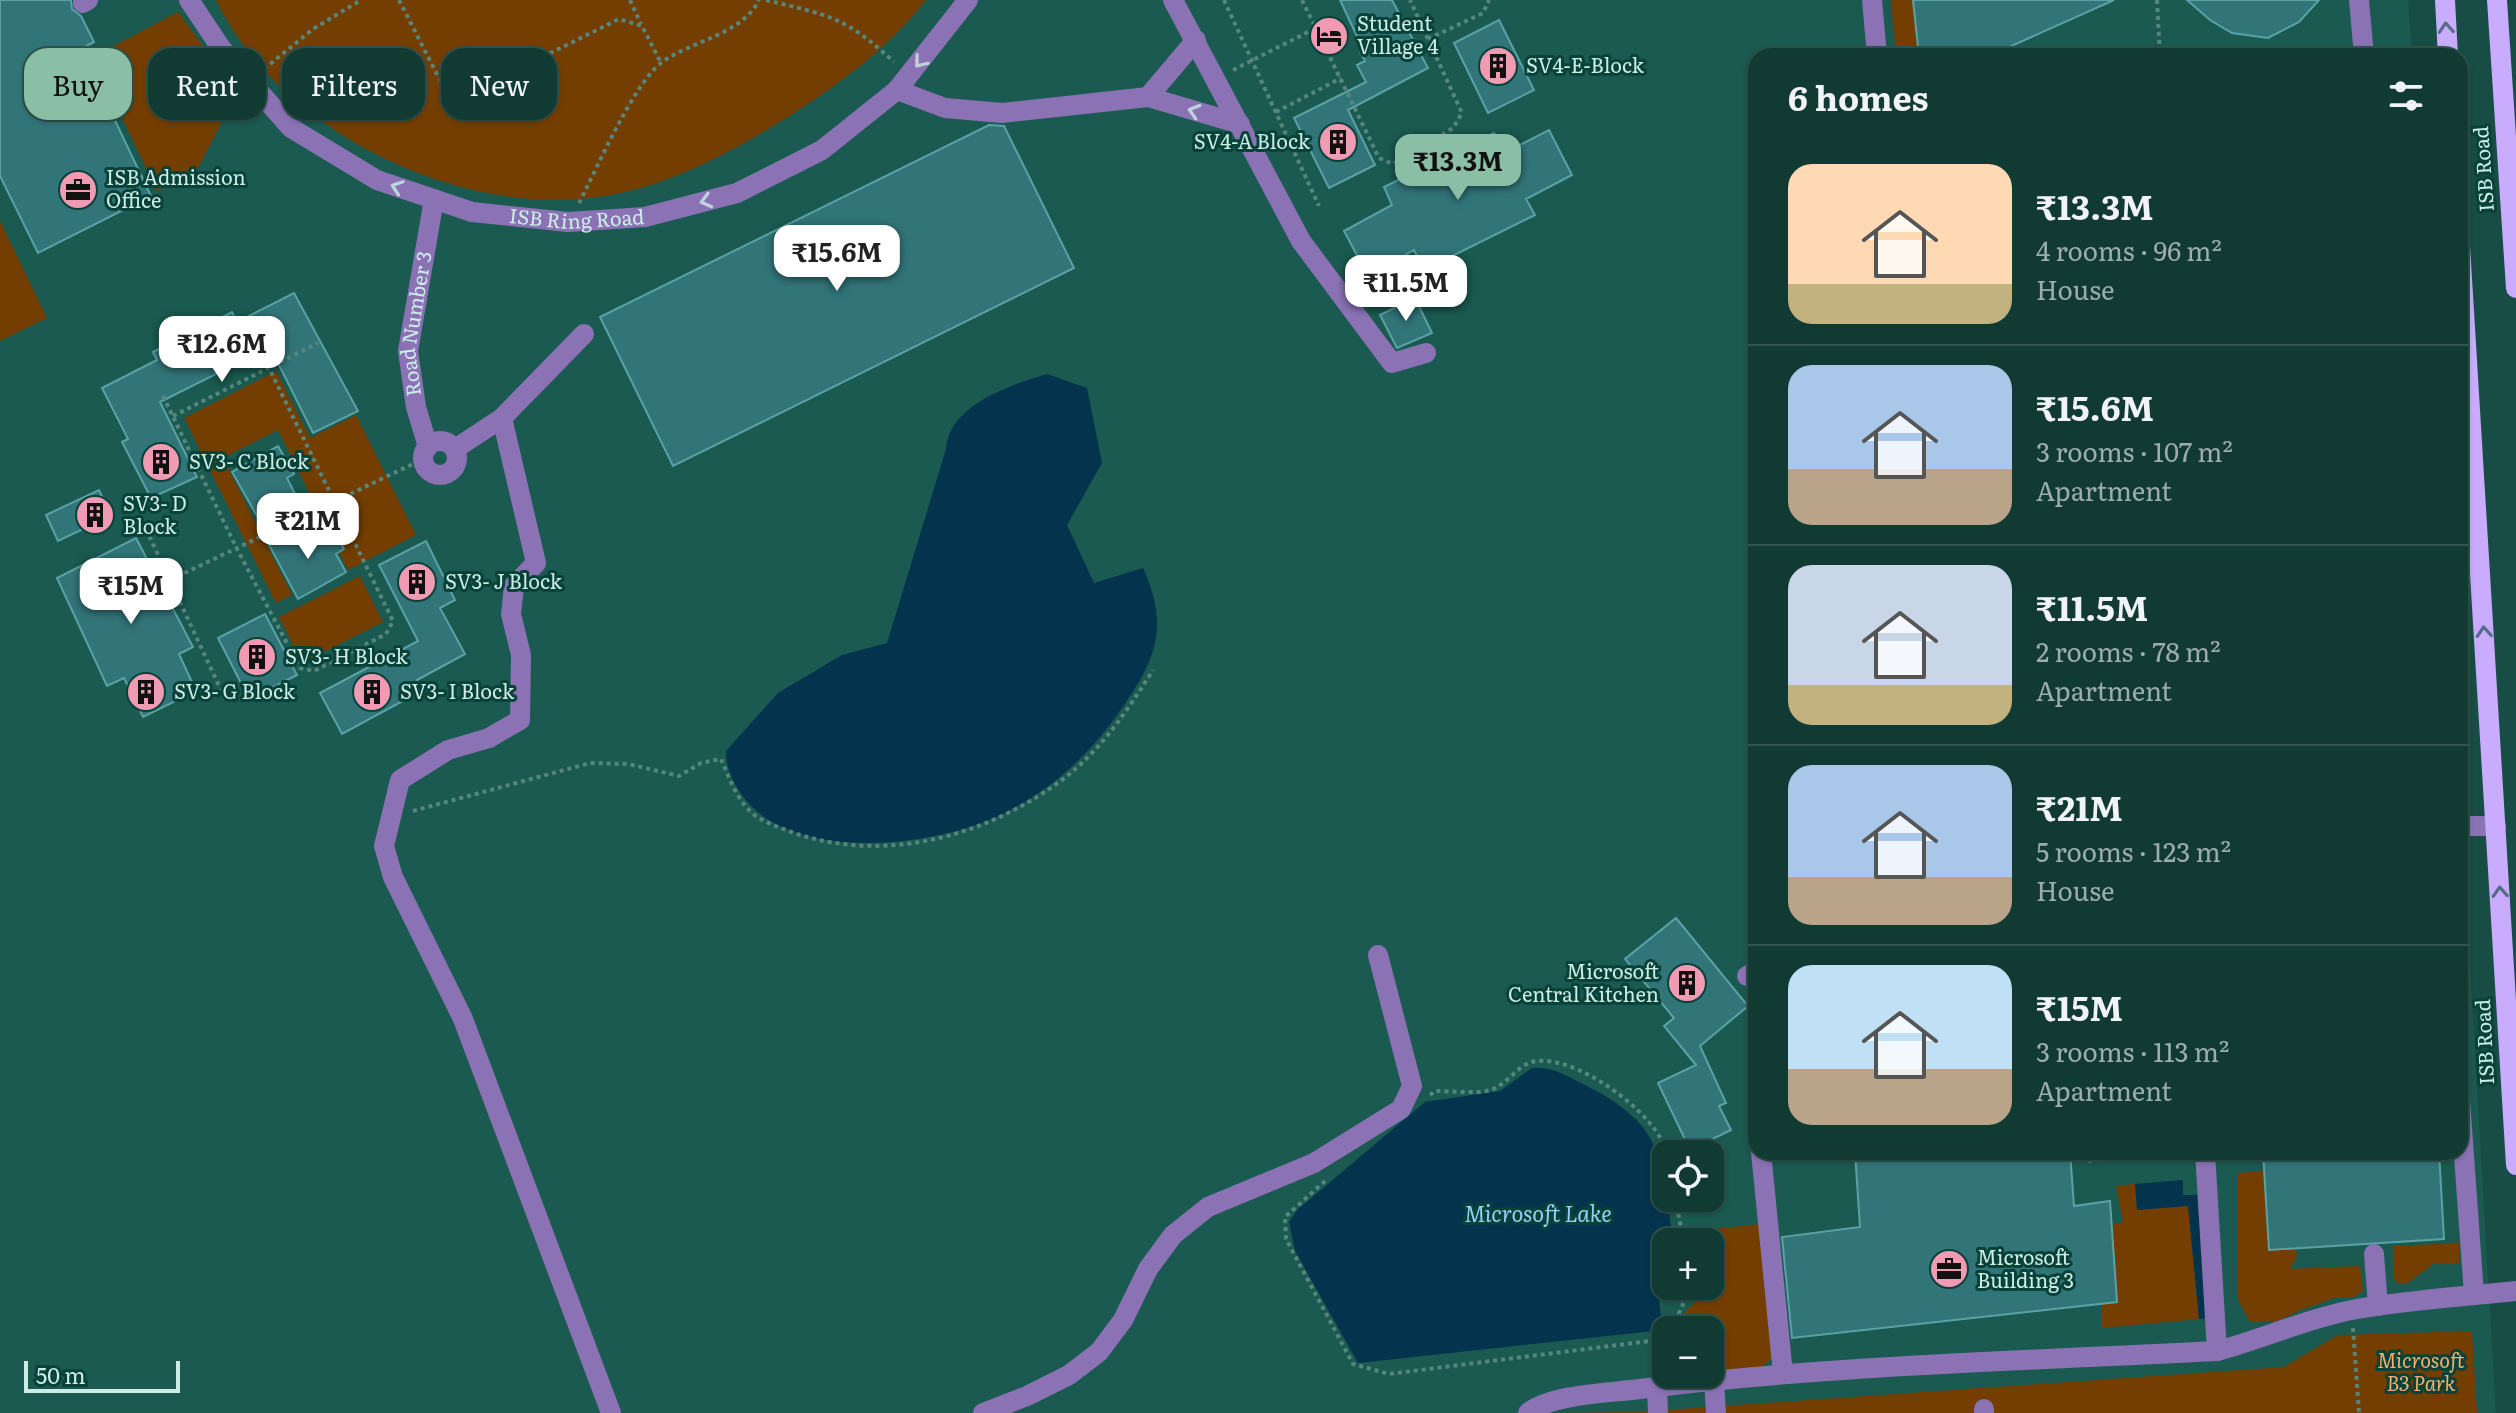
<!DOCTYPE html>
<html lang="en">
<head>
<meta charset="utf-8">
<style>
  :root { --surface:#113a33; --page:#1e453f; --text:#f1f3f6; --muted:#9cadac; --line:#30544e; --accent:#8abfa5 }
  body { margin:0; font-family:Literata,serif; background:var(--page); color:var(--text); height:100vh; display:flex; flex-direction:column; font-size:30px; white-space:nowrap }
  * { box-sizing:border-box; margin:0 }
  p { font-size:26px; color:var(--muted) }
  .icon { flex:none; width:44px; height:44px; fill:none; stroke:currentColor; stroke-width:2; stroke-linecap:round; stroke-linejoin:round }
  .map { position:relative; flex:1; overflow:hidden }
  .drawer { position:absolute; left:1748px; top:48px; width:720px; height:1112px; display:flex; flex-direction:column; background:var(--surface); border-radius:24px; box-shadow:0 2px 6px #0004,0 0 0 2px var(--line) }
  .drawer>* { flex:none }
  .banner { position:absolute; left:24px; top:48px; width:760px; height:72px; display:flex; gap:16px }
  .tools { position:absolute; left:1652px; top:1140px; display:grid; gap:16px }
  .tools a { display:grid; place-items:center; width:72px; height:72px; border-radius:16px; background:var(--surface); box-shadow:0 2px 6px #0004,0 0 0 2px var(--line); font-size:40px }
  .scale { position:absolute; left:24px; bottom:20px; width:156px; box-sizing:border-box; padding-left:8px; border:4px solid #ccede6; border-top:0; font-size:22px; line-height:28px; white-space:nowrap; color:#ccede6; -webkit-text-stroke:6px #084239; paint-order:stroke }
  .price { position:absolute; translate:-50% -68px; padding:0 18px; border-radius:16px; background:#fff; color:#222; font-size:26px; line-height:52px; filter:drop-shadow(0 2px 4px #0008) }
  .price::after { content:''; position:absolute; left:50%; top:48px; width:24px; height:18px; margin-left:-12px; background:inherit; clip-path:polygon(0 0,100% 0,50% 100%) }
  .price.selected { background:var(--accent); color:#111 }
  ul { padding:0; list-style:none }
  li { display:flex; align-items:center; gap:24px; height:200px; padding:0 40px }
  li+li { border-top:2px solid var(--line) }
  li span { display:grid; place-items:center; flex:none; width:224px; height:160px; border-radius:24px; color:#555 }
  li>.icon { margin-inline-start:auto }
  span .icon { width:96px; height:96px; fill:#fffc; stroke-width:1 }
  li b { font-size:34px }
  h2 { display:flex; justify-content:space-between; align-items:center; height:96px; padding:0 40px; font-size:34px }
  .pill { padding:0 28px; border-radius:24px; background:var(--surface); box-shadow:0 2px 6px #0004,0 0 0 2px var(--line); font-size:28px; line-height:72px }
  .pill.selected { background:var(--accent); color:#111 }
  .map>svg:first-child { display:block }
  .built { fill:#1a5a50; fill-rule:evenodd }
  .green { fill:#743e01 }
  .water { fill:#04334e }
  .building { fill:#327579; stroke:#5aa2a6; stroke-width:2 }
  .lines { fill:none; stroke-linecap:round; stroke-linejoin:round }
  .path { stroke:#57867d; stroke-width:4; stroke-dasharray:4 4; stroke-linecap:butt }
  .minor { stroke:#8b72b5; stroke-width:20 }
  .major { stroke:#c9acfe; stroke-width:20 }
  .oneway { stroke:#556c88 }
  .oneway2 { stroke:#bfd4dc }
  .labels { text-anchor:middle; stroke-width:6; stroke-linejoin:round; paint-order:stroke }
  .poi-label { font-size:20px; fill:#ccede6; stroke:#084239; text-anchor:start }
  .street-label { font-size:20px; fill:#ccede6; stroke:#084239 }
  .park-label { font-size:20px; font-style:italic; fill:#f8ad6d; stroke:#084239 }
  .water-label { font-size:22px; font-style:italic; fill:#98cef6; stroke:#084239 }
</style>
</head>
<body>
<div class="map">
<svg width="2516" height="1413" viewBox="0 0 2516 1413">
  <rect width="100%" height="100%" fill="#174d44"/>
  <path class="built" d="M0,0H2408L2412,56H1756V1152H2460V797L2496,1413H0ZM1666,1154H1710V1198H1666ZM1666,1242H1710V1286H1666ZM1666,1330H1710V1374H1666Z"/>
  <path class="green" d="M216,0H926C887,49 846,79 794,113C742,146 685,178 625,192C531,214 427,187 347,138C293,104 244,58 216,0Z
    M1891,0H1949L1955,56H1896Z
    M178,12L237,93L198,168L157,191L93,57Z
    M0,221L47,318L0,341Z
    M276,371L310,438L356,415L416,535L348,570L278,430L223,458L292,595L276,603L184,418Z
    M360,576L383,622L302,663L279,617Z
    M2264,1171L2269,1250L2296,1248L2297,1257L2290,1269L2360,1266L2363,1291L2354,1297H2337L2301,1310L2277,1321L2250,1322L2238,1300V1173Z
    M2135,1184L2137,1210L2188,1205L2199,1319L2101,1328V1304L2117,1301L2112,1224L2123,1222L2116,1186Z
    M1760,1224L1775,1356L1759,1369L1710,1372V1330H1687L1685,1312L1703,1295L1695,1286H1710V1242H1692L1695,1231Z
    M2459,1243L2460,1263L2433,1264L2408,1283L2398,1284L2393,1277V1246Z
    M2472,1331L2477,1413H1540L1636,1412L2284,1367L2338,1335Z"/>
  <path class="water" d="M1047,374L1087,388L1102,463L1067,525L1094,583L1143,568C1169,626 1157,658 1122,708C1088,758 1040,801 982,823C917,847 789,861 742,795C732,781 726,768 726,751L778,693L842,655L887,643L946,449C949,405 1010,385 1047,374Z
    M1532,1068C1552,1066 1567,1076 1585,1085C1668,1127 1659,1158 1674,1242H1666V1286H1671L1659,1301L1663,1330L1358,1363L1295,1251L1289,1222L1297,1210L1425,1102L1500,1091Z
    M2183,1180V1195H2197L2208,1318L2199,1319L2188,1206L2137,1210L2135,1184Z"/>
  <path class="building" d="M0,0H71L72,9L81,16L94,42L81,49L151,196L38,253L0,176Z
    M1340,0H1392L1428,68L1348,110L1375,165L1329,188L1294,118L1366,82L1357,65L1365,61L1360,52L1361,45Z
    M1913,0H2114L1989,56H1919Z
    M2187,0H2319L2299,22L2268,38L2232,33L2210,20Z
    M1499,20L1534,90L1488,113L1454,43Z
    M989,125L1004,126L1074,268L673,466L600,317Z
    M1549,130L1572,175L1526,199L1535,215L1424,270L1414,250L1368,276L1344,231L1392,205L1384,187L1494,133L1504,153Z
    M294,293L358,411L313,433L270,347L160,402L197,477L151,498L122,442L128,439L102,388L157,360L153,352L232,312L237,322Z
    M1415,298L1432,333L1397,348L1380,315Z
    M278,446L294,474L287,478L295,494L257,516L232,472Z
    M99,490L111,516L58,541L46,515Z
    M302,527L312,545L335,532L344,549L336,554L346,572L298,599L269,545Z
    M136,538L193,647L179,654L196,691L143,717L124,678L107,686L57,578Z
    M426,541L455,600L440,608L465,654L417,680L423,690L342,734L320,693L418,641L379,565Z
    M265,614L297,675L249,699L218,638Z
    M1676,918L1748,1006L1700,1046L1726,1103L1719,1106L1731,1130L1690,1150L1658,1083L1696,1065L1664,1026L1674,1018L1625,959Z
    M1855,1152H2070L2074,1206L2110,1201L2117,1302L1792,1338L1782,1237L1860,1227Z
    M2263,1152H2439L2444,1239L2269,1250Z"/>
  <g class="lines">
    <path class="path" d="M399,0L444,88L456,95L470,93L619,19L642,26L661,63
      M630,0L641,24
      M766,0C831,16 844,16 894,62
      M1224,0L1319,206
      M1302,0L1379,158L1393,164L1453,128L1462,113L1410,0
      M2157,0L2160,56
      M1428,39L1483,13L1489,0
      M264,69L313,29L361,0
      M1233,70L1316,28
      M1276,112L1341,78
      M579,203C597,168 633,85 661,63C690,41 742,35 759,0
      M163,396L236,547L300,668L314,671L386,634L393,621L269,368
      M173,416L318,343
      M146,529L227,703
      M170,580L417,462
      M413,811L590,763L628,764L679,776L701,763L721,759C729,777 736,798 751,812C763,823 779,827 794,833C883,863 980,838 1055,785C1098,755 1125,714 1153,670
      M1430,1095L1435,1091C1452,1091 1475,1094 1491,1090C1506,1085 1517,1066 1532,1062C1572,1051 1659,1114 1667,1154
      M2088,1161L2185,1153
      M1325,1181L1285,1217L1286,1239L1353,1364L1389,1374L1666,1339
      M1675,1198L1684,1242
      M2353,1328L2359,1413
      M1679,1330V1313L1691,1286"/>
    <g class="minor">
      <path id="s1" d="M189,0L221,48L291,128L377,180L472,212L568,222L645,217L737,193L822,150L897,90L968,0"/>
      <path d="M1173,0L1301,241L1392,363L1426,353"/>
      <path d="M1872,0L1877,56"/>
      <path d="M2359,0L2364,56"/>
      <path d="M83,3L88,0"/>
      <path d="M897,90L945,108L1002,113L1148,97L1240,124"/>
      <path d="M1148,97L1196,40"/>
      <path d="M584,334L502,418L536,563L514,586L511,614L521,655L520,720L489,738L448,750L400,780L384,846L393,877L463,1019L611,1413"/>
      <circle cx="440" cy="458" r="17"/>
      <path id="s2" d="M428,447L416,407L408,351L434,199"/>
      <path d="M455,449L502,418"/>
      <path d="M2460,826H2496"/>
      <path d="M1747,976L1756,971"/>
      <path d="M1756,1074V1097"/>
      <path d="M2460,1100L2474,1295"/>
      <path d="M1761,1152L1783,1374"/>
      <path d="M2205,1152L2217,1351"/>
      <path d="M2374,1254L2378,1306"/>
      <path d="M1714,1381L1716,1413"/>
      <path d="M1657,1387L1658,1413"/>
      <path d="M1984,1409V1413"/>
      <path d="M983,1413L1027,1396L1069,1375L1099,1352L1123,1320L1148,1269L1173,1235L1208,1207L1314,1163L1401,1109L1412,1086L1378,955"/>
      <path d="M1528,1413C1551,1394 1611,1393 1640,1389C1831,1365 2025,1361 2217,1351C2263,1339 2305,1319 2352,1310C2406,1300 2461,1297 2516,1291"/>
    </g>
    <path class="major" d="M2445,0L2448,56
      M2497,0L2516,288
      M2460,246L2516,1165"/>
  </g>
  <defs><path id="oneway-chevron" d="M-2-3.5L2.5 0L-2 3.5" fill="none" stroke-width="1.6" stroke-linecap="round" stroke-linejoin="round" transform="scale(2)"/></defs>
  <g class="oneway">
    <use href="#oneway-chevron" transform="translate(2446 28) rotate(-94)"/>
    <use href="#oneway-chevron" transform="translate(2484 632) rotate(-94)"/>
    <use href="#oneway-chevron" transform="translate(2500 892) rotate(-93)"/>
  </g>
  <g class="oneway2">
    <use href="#oneway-chevron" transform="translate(920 62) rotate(129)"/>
    <use href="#oneway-chevron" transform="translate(1194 111) rotate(-163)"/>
    <use href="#oneway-chevron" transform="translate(397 187) rotate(-161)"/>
    <use href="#oneway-chevron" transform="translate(706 201) rotate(165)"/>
  </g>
  <defs>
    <symbol id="hotel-disc" viewBox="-11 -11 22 22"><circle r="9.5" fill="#f09ab4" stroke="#084239"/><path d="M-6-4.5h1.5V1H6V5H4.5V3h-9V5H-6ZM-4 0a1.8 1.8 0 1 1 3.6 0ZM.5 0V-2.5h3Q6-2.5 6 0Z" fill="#111"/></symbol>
    <symbol id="building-disc" viewBox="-11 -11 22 22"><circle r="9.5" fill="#f09ab4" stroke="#084239"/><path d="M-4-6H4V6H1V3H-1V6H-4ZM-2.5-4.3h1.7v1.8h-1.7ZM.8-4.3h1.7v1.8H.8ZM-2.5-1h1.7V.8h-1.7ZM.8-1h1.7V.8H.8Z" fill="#111"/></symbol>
    <symbol id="office-disc" viewBox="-11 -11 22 22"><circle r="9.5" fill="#f09ab4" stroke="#084239"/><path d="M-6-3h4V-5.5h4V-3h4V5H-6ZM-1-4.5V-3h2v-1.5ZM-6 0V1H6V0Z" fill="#111"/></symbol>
  </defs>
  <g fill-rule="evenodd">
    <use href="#hotel-disc" x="1307" y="14" width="44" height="44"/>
    <use href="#building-disc" x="1476" y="44" width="44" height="44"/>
    <use href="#building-disc" x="1316" y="120" width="44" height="44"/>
    <use href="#office-disc" x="56" y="168" width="44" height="44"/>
    <use href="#building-disc" x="139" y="440" width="44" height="44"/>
    <use href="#building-disc" x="73" y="493" width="44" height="44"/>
    <use href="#building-disc" x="395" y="560" width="44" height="44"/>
    <use href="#building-disc" x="235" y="635" width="44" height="44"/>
    <use href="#building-disc" x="124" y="670" width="44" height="44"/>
    <use href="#building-disc" x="350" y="670" width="44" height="44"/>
    <use href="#building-disc" x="1665" y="961" width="44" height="44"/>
    <use href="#office-disc" x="1927" y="1247" width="44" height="44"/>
  </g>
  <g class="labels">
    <g class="poi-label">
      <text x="1357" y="31">Student<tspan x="1357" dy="23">Village 4</tspan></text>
      <text x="1526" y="73">SV4-E-Block</text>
      <text x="1310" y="149" text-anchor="end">SV4-A Block</text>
      <text x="106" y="185">ISB Admission<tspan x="106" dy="23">Office</tspan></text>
      <text x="189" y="469">SV3- C Block</text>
      <text x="123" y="511">SV3- D<tspan x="123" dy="23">Block</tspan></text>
      <text x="445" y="589">SV3- J Block</text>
      <text x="285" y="664">SV3- H Block</text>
      <text x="174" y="699">SV3- G Block</text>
      <text x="400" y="699">SV3- I Block</text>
      <text x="1659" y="979" text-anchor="end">Microsoft<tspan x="1659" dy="23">Central Kitchen</tspan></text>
      <text x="1977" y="1265">Microsoft<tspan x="1977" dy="23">Building 3</tspan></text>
    </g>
    <g class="street-label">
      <text transform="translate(2484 169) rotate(-94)" y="7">ISB Road</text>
      <text dy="7" stroke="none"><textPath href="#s1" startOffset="470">ISB Ring Road</textPath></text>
      <text dy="7" stroke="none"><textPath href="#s2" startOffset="126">Road Number 3</textPath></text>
      <text transform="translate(2485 1042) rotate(-93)" y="7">ISB Road</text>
    </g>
    <g class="park-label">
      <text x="2421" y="1368">Microsoft<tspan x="2421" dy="23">B3 Park</tspan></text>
    </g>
    <g class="water-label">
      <text x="1538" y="1222">Microsoft Lake</text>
    </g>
  </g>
</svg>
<div class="tools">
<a><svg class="icon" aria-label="locate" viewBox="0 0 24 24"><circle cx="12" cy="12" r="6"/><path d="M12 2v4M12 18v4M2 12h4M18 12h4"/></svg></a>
<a>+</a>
<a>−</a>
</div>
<div class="scale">50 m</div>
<b class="price selected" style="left:1458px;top:202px">₹13.3M</b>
<b class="price" style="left:837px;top:293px">₹15.6M</b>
<b class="price" style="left:1406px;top:323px">₹11.5M</b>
<b class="price" style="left:222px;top:384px">₹12.6M</b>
<b class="price" style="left:308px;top:561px">₹21M</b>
<b class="price" style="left:131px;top:626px">₹15M</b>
<div class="banner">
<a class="pill selected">Buy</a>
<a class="pill">Rent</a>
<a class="pill">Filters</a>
<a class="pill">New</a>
</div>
<section class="drawer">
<h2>6 homes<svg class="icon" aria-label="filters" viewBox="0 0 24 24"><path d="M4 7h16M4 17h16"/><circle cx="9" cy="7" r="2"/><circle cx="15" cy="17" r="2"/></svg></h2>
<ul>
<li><span style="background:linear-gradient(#ffd9b3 75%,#c2b280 0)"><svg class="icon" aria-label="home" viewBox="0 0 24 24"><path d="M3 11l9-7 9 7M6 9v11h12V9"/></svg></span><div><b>₹13.3M</b><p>4 rooms · 96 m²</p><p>House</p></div></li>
<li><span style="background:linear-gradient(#a9c7e8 65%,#b9a48a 0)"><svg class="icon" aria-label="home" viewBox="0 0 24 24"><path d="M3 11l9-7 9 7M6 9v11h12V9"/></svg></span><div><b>₹15.6M</b><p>3 rooms · 107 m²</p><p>Apartment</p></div></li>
<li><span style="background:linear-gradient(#c9d6e8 75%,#c2b280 0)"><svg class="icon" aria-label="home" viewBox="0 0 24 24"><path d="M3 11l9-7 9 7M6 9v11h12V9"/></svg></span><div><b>₹11.5M</b><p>2 rooms · 78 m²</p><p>Apartment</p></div></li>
<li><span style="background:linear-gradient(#a9c7e8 70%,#b9a48a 0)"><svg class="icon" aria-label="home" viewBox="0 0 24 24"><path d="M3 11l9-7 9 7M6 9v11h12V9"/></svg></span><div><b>₹21M</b><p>5 rooms · 123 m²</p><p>House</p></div></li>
<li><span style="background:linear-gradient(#bfe0f5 65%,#b9a48a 0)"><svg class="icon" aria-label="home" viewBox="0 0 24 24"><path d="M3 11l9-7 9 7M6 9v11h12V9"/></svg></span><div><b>₹15M</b><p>3 rooms · 113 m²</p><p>Apartment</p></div></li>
</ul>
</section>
</div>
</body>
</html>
